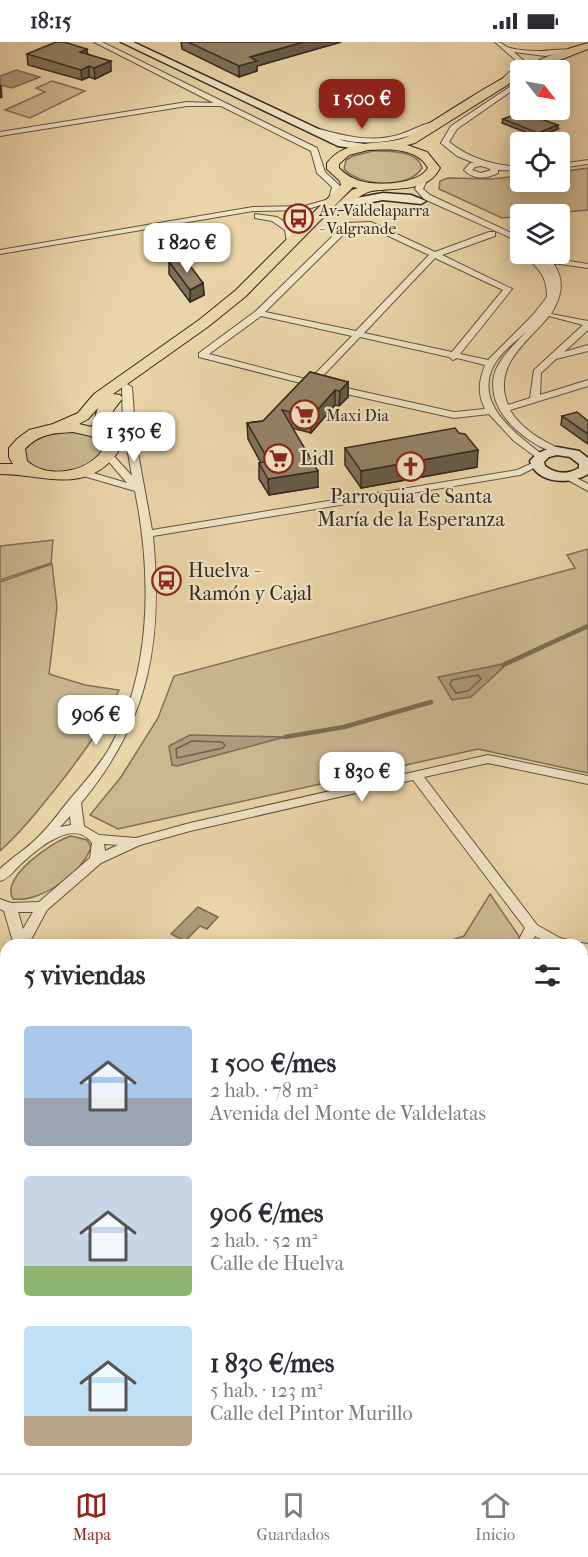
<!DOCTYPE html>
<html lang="es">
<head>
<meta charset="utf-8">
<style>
  :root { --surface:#fff; --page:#f7f7f7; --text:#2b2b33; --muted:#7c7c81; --line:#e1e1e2; --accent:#8f2418 }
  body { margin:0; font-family:"IM FELL French Canon",serif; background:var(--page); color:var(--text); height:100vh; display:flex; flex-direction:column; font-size:22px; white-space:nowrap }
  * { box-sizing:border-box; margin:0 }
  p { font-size:20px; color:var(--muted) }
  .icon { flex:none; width:33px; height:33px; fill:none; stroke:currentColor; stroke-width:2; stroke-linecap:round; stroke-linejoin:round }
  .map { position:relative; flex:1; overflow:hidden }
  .side { position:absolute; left:0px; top:897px; width:588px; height:534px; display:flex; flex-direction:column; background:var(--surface); border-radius:18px 18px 0 0; box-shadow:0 3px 15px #0003 }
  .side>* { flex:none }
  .needle { width:39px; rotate:121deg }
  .controls { position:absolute; left:510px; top:18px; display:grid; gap:12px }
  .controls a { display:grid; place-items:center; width:60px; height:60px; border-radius:6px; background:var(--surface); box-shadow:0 3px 15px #0003; font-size:30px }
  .price { position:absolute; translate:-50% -51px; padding:0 14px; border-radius:12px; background:#fff; color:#222; font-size:20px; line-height:39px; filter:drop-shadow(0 2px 3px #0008) }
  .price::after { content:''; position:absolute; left:50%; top:36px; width:18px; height:14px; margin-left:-9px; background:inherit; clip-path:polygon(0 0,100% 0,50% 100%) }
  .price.active { background:var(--accent); color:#fff }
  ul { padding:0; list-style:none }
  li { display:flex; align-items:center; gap:18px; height:150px; padding:0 24px }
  li span { display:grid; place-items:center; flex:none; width:168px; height:120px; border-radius:6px; color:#555 }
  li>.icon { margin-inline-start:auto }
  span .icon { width:72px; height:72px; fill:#fffc; stroke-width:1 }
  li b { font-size:26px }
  h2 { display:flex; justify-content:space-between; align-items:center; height:72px; padding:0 24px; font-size:26px }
  .status { display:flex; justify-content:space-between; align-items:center; height:42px; padding:0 30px; background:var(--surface); direction:ltr }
  .status svg { height:16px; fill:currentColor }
  .tabs { display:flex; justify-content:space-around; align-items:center; height:84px; border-top:2px solid var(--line); background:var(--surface); font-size:16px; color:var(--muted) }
  .tabs a { display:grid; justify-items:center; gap:3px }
  .tabs .active { color:var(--accent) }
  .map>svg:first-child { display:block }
  .green { fill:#cbb891; stroke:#807059; stroke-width:1.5 }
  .water { fill:#ac9a7a; stroke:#7c6c56; stroke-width:1.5 }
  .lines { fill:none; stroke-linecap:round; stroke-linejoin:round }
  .shore { stroke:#70614e; stroke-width:1.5 }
  .stream { stroke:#7c6c56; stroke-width:4.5 }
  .minor-casing { stroke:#625343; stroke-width:2 }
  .secondary-casing { stroke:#342821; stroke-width:3 }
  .trunk-casing { stroke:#342821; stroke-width:2 }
  .minor { fill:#f1e4c6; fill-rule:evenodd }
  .secondary { fill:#f1e4c6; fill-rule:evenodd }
  .trunk { fill:#ead5a8; fill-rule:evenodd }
  .wall { fill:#7e7059; stroke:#342821; stroke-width:1.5 }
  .shaded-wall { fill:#675b48; stroke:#342821; stroke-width:1.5 }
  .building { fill:#938267; stroke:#342821; stroke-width:1.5 }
  .labels { text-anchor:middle; stroke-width:4.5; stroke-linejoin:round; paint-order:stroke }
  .far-poi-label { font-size:16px; fill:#342821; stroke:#f1e4c6; text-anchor:start }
  .poi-label { font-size:20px; fill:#342821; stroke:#f1e4c6; text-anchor:start }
</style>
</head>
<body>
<div class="status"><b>18:15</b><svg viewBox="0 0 49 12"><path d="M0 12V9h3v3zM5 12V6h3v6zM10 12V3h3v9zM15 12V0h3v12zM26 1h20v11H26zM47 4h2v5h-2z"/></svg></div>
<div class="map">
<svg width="588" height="1431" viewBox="0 0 588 1431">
  <rect width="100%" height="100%" fill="#ead5a8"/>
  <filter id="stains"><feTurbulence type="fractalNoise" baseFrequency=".00333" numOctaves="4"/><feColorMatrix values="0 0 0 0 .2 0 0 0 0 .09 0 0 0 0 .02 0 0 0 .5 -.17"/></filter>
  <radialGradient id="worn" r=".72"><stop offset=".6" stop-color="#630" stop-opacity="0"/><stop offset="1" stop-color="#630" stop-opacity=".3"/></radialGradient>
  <path class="green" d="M52,39L85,49L30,76L5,68L45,50L36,46Z
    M373,109C388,109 418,108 422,126C409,148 359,144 344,127L346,118L353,114Z
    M588,126V168L502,176L439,147L440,139L448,136L491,137L520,134V140H560V130Z
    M63,388L91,391L105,403L101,418C69,431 55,437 24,420L22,407L36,394Z
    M53,498L51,521L0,538V504Z
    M588,507V731L478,707L118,787L90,773L121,735L158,676L174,634L575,526L567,513Z
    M52,522L57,565L49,632L85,643L119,648C102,687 79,717 53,750C36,771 20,791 0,809V540Z
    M71,794L87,798L91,805C83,831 40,861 13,857C0,835 53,799 71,794Z
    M490,852L525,903H437L464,894Z
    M582,1309L588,1317V1431H426L422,1425H582Z
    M338,1425H404L408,1431H327Z"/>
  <path class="water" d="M16,28L40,35L12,46L0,43V34Z
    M508,621L471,655L452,658L438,635Z
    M190,693L285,695L177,724L172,723L169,704Z
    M198,865L218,875L207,887L200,884L185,899L171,892Z"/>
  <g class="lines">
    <path class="shore" d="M478,633L481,637L468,649L456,651L450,642L452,638Z
      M192,699L222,700L225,703L223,706L177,716L176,707Z"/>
    <path class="stream" d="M503,623L588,584
      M285,695L344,685L431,660"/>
    <defs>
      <path id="minor" d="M94,0H102L317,106L325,130L340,144L336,158L305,168L253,169L0,212V208L253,165L305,164L329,157L332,145L317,131L311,109L221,64H187L0,94V90L187,60L214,61Z
        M495,0C502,0 502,2 507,5C515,8 527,9 536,9C547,10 564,5 573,9L545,14L514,10L526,21L521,28L500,44L498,43V41L519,21Z
        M520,38V43L457,87L449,100C471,117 493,123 520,125V129L498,128V131C486,137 474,138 464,128L470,121H474L457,114L441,101L451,84ZM481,124L488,126L491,128L481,131L472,128L475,125Z
        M429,81L433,83L432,85C400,99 372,105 338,97C330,95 322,93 315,89L319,87C345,94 371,101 398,93C409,90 419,84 429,81Z
        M588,118V122L560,126V122Z
        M420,136L427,138L423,147L430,153L520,195V200L424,157L415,147Z
        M255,172L277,175L292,185L294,202L287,200L285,188L272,179L255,176Z
        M371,180L435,210L489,190H495V194L442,213L512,247L460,312L488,318L533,273L547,255C547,231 537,228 525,212C539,212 546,222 552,234L539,212H547L550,216L588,222V226L553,221C566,239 561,255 551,272L588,279V288L564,310L588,303V309L556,317L541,331L540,353L588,338V344L510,368C521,387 541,398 560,407V411C553,412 546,407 539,404C514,390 488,365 494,334C498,317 515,302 527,289C516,299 501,310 494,323C473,362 516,392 543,413L545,415L540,418L514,399L489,372L454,376L333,349L328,346L333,343L454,370L485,367C477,351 479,339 485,323L457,316L453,318L449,315L360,295L317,340L321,342L316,345L199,315V311L256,269L346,181ZM367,184L429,213L356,289L265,270L351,185ZM435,216L503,248L452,310L364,291ZM261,274L352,294L309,338L209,312ZM549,274L583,283L534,328L530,356L508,363C492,323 526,302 549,274Z
        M127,342L132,345L136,400L152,488L517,428L537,419L542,422L520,433L153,494C163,599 150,678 81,761L84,784L99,793L136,796L190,781L488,713L588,734V742L488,721L424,735L537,883L560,896L575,900L577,903H551L535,894L530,903H516L525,886L413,738L190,789L140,803L101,821L47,868L28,903H14L4,869L0,867V857L11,861L39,860L90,816L92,801C74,775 37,807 22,821C15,827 9,837 0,839V827C12,815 27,807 38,795C50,784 60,769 70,757C84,741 98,725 109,707C152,630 152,534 135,449L80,433L78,431L83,428L127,441L104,414L109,411L112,412L132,434L123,382L122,345ZM70,774L71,783L60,785ZM104,802L118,803L105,809ZM18,870H33L23,887Z
        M569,432L588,442V449L566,437V433Z
        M582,901L588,902V912L582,911V903H577Z
        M0,1020L6,1021V1033L0,1032Z
        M6,1037V1055L0,1058V1040Z
        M6,1061V1108L0,1111V1064Z
        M0,1165L6,1168V1193L0,1190Z"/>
      <path id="secondary" d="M121,0H133L344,99L365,102L370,105L365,108L338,104Z
        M383,151L411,153L426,159L421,162L383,158L345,165L340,162L351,157Z
        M557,405L579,409L588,416V432C570,443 537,442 530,419C538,409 545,408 557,405ZM557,413L570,415L579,422V426C567,433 556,432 545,424L544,420L549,415Z
        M588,1167V1187L582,1189V1169Z
        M588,1198V1217L582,1219V1200Z
        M53,1425H82L79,1431H50Z
        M127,1425H154L157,1431H130Z
        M186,1425H216L213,1431H183Z"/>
      <path id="trunk" d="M588,1V7L534,28H520V35L415,101L407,103L427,110L440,126C428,151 395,145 372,149C361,151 353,160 345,168H337L335,165L337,162L352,148L358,146L353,145L246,254L209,284L113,352L120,353L123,356C113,368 107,375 107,391L116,400L118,410C87,454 43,432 0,432V422H13L9,415V406L17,397L29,388L53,382L78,371L94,352L199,278L236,248L341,143L340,139L327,127V121C347,95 380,105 407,95C465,60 521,18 588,1ZM368,108C388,107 417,105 428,126C418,143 376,144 360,139C351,136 345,132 339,126V122L349,113ZM98,366L92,385L79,382L88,377ZM73,390L91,394L101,402L102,409C86,431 47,437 27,419L25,407C38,392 54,391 73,390Z"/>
    </defs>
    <use href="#minor" class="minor-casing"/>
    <use href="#secondary" class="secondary-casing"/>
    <use href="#trunk" class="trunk-casing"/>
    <use href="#minor" class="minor"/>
    <use href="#secondary" class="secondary"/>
    <use href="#trunk" class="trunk"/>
  </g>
  <path class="wall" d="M181,0H341L257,24V29L239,35L182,7Z
    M27,12H88L111,29L95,37L89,35L82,38L28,23Z
    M503,77L558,87L538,95L502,81Z
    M169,220L203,241L204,253L190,260L169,232Z
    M310,330L348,340V355L339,364L335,363L311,391L292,386L318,445L269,453L259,437V421H261L248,397L247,381L263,379Z
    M562,374L588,379V402L561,383Z
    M345,406L477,425L361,446L345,423Z"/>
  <path class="shaded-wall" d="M304,0H341L257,24V29L239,35V24L250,15Z
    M87,7L88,17L80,10Z
    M111,19V29L95,37L94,26Z
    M89,24V35L82,38L81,28Z
    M0,44H1L2,55L0,56Z
    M558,83V87L538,95V91Z
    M203,241L204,253L190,260V248Z
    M348,340V355L339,364L340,349Z
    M335,348V363L311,391V375Z
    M478,408L477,425L361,446V429Z
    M318,429V445L269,453L268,437Z
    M6,1401V1420L0,1423V1403Z"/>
  <path class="building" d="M56,0H64L87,7L80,10L111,19L94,26L89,24L81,28L27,12Z
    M188,0H304L250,15L257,19L239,24Z
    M522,70L558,83L538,91L503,77Z
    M185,217L203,241L190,248L169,220Z
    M310,330L348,340L340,349L335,348L311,375L282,368L318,429L268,437L259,421L269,419L247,381L263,379Z
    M577,370L588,379V392L562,374Z
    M455,386L459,391L465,392L478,408L361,429L345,406Z
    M0,1375L6,1395V1401L0,1403Z"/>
  <defs>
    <symbol id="bus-ring" viewBox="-11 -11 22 22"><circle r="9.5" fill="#f1e4c6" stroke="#8f2418" stroke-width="1.5"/><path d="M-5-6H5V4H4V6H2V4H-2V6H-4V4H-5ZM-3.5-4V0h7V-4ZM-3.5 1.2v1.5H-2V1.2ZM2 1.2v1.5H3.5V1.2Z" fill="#8f2418"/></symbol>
    <symbol id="supermarket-ring" viewBox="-11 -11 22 22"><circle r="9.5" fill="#f1e4c6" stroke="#8f2418" stroke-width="1.5"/><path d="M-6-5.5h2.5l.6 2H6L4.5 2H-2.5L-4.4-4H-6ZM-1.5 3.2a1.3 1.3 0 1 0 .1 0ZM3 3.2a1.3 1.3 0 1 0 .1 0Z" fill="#8f2418"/></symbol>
    <symbol id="church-ring" viewBox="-11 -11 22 22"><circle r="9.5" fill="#f1e4c6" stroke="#8f2418" stroke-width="1.5"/><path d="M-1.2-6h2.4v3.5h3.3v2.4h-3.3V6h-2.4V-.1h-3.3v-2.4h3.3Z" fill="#8f2418"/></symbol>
  </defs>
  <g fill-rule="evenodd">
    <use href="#bus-ring" x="282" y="160" width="33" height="33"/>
    <use href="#supermarket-ring" x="288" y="356" width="33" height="33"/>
    <use href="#supermarket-ring" x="262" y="400" width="33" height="33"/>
    <use href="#church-ring" x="394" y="408" width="33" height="33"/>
    <use href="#bus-ring" x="150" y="522" width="33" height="33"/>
  </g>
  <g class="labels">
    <g class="far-poi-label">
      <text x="319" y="174">Av. Valdelaparra<tspan x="319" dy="18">- Valgrande</tspan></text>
      <text x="326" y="379">Maxi Dia</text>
    </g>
    <g class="poi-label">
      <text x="300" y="423">Lidl</text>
      <text x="411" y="461" text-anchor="middle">Parroquia de Santa<tspan x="411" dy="23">María de la Esperanza</tspan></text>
      <text x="188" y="535">Huelva -<tspan x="188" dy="23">Ramón y Cajal</tspan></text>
    </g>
  </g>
  <rect width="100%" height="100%" filter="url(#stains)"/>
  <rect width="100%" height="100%" fill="url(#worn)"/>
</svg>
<div class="controls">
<a><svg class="needle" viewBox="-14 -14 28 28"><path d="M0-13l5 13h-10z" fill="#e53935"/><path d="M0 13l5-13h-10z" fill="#7c7c81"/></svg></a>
<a><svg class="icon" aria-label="locate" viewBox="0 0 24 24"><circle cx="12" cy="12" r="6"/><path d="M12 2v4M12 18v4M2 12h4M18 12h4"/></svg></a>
<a><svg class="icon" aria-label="layers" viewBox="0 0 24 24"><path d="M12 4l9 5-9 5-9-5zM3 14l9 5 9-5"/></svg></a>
</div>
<b class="price active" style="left:362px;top:88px">1 500 €</b>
<b class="price" style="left:187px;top:232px">1 820 €</b>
<b class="price" style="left:134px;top:421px">1 350 €</b>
<b class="price" style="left:96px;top:704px">906 €</b>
<b class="price" style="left:362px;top:761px">1 830 €</b>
<section class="side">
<h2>5 viviendas<svg class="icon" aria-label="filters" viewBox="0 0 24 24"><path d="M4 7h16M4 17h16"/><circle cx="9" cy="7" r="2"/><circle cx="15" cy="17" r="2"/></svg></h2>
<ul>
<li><span style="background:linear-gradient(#a9c7e8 60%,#9aa5b1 0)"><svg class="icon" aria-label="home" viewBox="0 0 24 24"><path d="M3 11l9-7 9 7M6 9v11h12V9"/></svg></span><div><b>1 500 €/mes</b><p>2 hab. · 78 m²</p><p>Avenida del Monte de Valdelatas</p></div></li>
<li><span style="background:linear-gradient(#c9d6e8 75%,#8fb573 0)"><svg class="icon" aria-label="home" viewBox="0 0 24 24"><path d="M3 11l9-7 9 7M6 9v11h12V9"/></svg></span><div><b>906 €/mes</b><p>2 hab. · 52 m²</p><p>Calle de Huelva</p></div></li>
<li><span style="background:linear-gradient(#bfe0f5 75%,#b9a48a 0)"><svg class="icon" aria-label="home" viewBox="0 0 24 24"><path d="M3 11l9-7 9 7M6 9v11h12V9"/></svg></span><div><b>1 830 €/mes</b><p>5 hab. · 123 m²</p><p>Calle del Pintor Murillo</p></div></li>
</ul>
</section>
</div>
<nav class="tabs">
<a class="active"><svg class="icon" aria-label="map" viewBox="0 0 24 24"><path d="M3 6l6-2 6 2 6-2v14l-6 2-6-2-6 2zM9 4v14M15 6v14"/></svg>Mapa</a>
<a><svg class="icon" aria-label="saved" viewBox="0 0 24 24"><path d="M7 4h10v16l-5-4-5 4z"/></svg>Guardados</a>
<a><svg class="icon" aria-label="home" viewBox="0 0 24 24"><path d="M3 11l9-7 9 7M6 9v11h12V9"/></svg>Inicio</a>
</nav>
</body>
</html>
